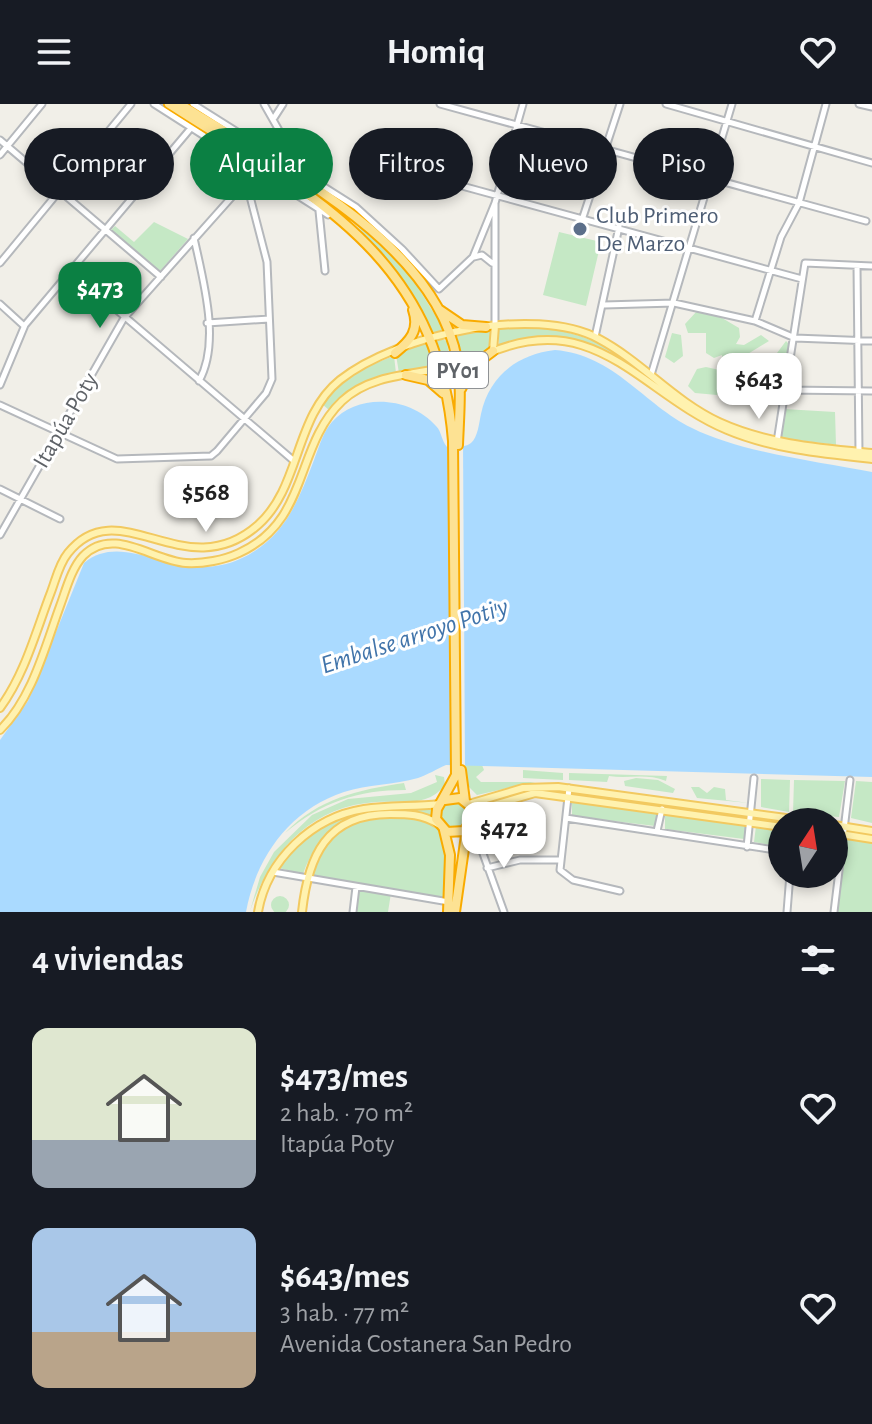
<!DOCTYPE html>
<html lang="es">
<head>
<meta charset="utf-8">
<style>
  :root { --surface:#171b24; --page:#20242c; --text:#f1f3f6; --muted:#9ea1a6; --accent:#0b8043 }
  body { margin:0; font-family:"Alegreya Sans",sans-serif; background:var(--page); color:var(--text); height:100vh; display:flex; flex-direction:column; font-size:30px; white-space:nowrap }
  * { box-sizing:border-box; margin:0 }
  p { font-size:26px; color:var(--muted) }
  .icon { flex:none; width:44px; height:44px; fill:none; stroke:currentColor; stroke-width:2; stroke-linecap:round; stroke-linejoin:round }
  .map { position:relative; height:808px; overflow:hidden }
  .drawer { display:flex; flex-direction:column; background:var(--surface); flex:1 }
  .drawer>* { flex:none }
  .banner { position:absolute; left:24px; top:24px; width:824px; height:72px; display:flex; gap:16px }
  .needle { width:52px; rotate:12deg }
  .buttons { position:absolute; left:768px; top:704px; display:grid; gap:16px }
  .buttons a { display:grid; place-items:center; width:80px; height:80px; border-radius:50%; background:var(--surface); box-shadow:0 4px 12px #0003; font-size:40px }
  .price { position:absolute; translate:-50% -68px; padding:0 18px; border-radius:16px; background:#fff; color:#222; font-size:26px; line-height:52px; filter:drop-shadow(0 2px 4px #0008) }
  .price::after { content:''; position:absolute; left:50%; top:48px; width:24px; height:18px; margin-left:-12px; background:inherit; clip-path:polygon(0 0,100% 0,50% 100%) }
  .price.on { background:var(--accent); color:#fff }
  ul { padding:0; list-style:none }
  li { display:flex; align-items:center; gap:24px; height:200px; padding:0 32px }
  li span { display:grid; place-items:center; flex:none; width:224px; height:160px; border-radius:16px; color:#555 }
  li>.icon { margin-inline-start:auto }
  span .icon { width:96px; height:96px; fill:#fffc; stroke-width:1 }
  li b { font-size:34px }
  h2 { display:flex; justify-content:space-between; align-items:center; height:96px; padding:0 32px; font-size:34px }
  .pill { padding:0 28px; border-radius:36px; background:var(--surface); box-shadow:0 4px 12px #0003; font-size:28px; line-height:72px }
  .pill.on { background:var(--accent); color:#fff }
  header { display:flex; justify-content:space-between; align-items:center; height:104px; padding:0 32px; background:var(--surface); font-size:36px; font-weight:700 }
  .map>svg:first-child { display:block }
  .green { fill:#c5e8c5 }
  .water { fill:#aadaff }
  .pier { fill:#f1efe8 }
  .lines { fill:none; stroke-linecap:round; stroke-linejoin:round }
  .minor-casing { stroke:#b5b8bc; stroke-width:9 }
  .major-casing { stroke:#f2c960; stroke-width:10 }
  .highway-casing { stroke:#f9ab00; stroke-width:12 }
  .minor { stroke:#fff; stroke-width:5 }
  .major { stroke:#fff2af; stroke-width:6 }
  .highway { stroke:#fde293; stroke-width:8 }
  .service-dot { fill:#5c6f8a; stroke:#fff; stroke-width:3 }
  .labels { text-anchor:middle; stroke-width:6; stroke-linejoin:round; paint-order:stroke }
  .shield { fill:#fff; stroke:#8f9295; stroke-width:2 }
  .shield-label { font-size:22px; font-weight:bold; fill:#5f6368 }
  .service-label { font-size:24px; fill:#4e5e75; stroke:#fff; text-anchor:start }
  .street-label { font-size:24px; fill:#5f6368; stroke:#fff }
  .water-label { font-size:26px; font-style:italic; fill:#4174aa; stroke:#fff }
</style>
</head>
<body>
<header><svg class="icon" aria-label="menu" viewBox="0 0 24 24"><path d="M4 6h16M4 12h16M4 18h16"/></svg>Homiq<svg class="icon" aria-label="heart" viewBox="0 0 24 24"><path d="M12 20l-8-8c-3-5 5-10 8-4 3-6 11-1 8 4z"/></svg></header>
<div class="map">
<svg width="872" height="808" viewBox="0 0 872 808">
  <rect width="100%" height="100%" fill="#f1efe8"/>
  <path class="green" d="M352,116L406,164L445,227L432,229L397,168Z
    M154,118L188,135L160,167L111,126L115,122L134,138Z
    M559,128L601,138L586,202L543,191Z
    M697,207L717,211L739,224L740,233L736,240L744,241L761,231L769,237L733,259L740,276L722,283L717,291L695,289L688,282L697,265L706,263L724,267L722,251L714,254L706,249V229H688L685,220Z
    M524,222C562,224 590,233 623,252L569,234L534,232L499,241V224Z
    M493,224L492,244L459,260L451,230Z
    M672,229L681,231L683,252L674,259L665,253Z
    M438,234L447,237L450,261L441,259L436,238Z
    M429,236L437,265L399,269L396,251Z
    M786,237L789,240L788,254L769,265L762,254L777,249Z
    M394,252L396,269L356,283L329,306L322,300C342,275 364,263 394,252Z
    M784,305L835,308L836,341L781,334Z
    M465,660L482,661L484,666L476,673L481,678H535L477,691L468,682Z
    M523,666L563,669V676L523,674Z
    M569,669L667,672L666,677C647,669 628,675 609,672L607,678L569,676Z
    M435,671L444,673L445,681C427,704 402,696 376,698C311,702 270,748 250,807L260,773L274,748L312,711L348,695L411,689L437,678Z
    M636,674L658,676L675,685L673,689L625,682L624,677Z
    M761,675L790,676L789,708L761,703Z
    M794,676L845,677L839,713L793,709Z
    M856,677L872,678V719L851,714Z
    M404,679L406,686C357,686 322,698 285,729C319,694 358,686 404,679Z
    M691,683H699L707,689L714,683L725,685L726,696L749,699L697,694Z
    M573,688L747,711L748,713L746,716Z
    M572,695L658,708L655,722L572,712Z
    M439 711a15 15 0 1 1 30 0a15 15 0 1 1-30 0Z
    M433,703V712C421,707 409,707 395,708C351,708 318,727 303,770L279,764C294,731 337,711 371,706C391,703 413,709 433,703Z
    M665,709L746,721L744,735L665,725Z
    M408,710L438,720L448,741L449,798L391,789L388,808H353L356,782L306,774C337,716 343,716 408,710Z
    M756,722L782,725V743L754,738Z
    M843,730L872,735V808H837Z
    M271 801a9 9 0 1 1 18 0a9 9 0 1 1-18 0Z"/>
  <path class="water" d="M555,246C615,251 643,300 692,324C739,348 819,358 872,368V673L446,661C437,665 427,671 418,674C394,681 368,680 344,688C289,706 256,754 246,808H0V636L28,597L84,459C126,424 179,483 240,455C284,435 298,398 314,356C319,343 323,328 332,318C358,288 411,293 436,322C442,328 441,336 447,343C455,343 464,344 471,339C478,333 479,319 481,310C489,272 518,250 555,246Z"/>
  <path class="pier" d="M463,338L465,664H453L451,339Z"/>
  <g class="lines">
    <defs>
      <path id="minor" d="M154,0L328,111
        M193,0L356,103L402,145L439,185L473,153L495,99
        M264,0L301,65
        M440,0L866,117
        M666,0L872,59
        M859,0L872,3
        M274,14L283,0
        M0,36L161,173
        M0,51L42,0
        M440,76L802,175
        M247,81L264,71
        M319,107L325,167
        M583,113L620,0
        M194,134C203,176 221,238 199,277
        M474,153L482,151L492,159
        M0,159L131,0
        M857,162L859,349
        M70,166L294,357
        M0,200L23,221
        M604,201L674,199L755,217L795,234L872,237
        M755,217L781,133L799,99L826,0
        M207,219L269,215
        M495,222V99L523,0
        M595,233L619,123
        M651,271L732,0
        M0,281L25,221L191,24
        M785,286L872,287
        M0,301L117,355L211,352L217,347L266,289L272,275L267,158L246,77
        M777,338L805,159L872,162
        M0,385L60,415
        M0,431L124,214L246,77L258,58
        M569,684L560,766L573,776L620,787
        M566,714L782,747
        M472,719L504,808
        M657,727L662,705
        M747,743L754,674
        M487,764L520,756H560
        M273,768L449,798
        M353,808L356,783
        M787,808L790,770
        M834,808L850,676"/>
      <path id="major" d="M493,247L495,222
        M489,249C597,203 641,290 727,326C772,345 824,350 872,355
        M0,604C25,570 36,527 51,488C56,475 59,460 68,449C119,385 185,485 258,421C301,383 294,313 340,276C397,231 534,200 599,235C642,258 674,297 719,318C767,340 820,344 872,349
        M0,626C32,595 45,543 60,502C66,486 71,465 83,452C113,421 153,457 186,459C203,460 224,456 239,449C310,417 294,343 342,297C378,263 436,273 479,254
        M469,700L523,684L558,683L816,718
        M472,715L494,701L535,689L782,723
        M834,721L872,727
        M834,729L872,735
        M258,808C267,756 312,713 364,705C389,701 414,703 439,700
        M302,808C308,753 326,710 390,710C408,710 422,710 438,720"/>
      <path id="highway" d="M169,0C310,91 438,149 453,337L456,671L437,705L436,715L447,728L464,727L471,717L470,702L460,694L445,696
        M180,0C274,60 434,135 457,255C462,282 459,313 458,341
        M440,206L462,221L486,223
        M395,249C410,237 420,226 413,206
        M406,271L428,276L443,289
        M461,285L473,262L493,247
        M461,666L465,697
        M444,726L450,751L448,808
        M455,808L467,724"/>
    </defs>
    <use href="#minor" class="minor-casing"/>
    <use href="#major" class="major-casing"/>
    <use href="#highway" class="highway-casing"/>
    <use href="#minor" class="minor"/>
    <use href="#major" class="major"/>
    <use href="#highway" class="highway"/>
  </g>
  <circle class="service-dot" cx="580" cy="125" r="8"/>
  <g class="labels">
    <rect class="shield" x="428" y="248" width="60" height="36" rx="6"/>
    <g class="shield-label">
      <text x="458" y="274">PY01</text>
    </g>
    <g class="service-label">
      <text x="596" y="119">Club Primero<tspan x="596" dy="28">De Marzo</tspan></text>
    </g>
    <g class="street-label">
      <text transform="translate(65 316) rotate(-60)" y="8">Itapúa Poty</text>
    </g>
    <g class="water-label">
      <text transform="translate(414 531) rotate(-18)" y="9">Embalse arroyo Poti'y</text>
    </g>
  </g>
</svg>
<div class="buttons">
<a><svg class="needle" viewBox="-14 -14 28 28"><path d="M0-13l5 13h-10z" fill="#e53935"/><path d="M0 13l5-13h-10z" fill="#9ea1a6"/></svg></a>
</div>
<b class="price on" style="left:100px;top:226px">$473</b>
<b class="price" style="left:759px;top:317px">$643</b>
<b class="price" style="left:206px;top:430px">$568</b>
<b class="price" style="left:504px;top:766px">$472</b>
<div class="banner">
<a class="pill">Comprar</a>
<a class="pill on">Alquilar</a>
<a class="pill">Filtros</a>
<a class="pill">Nuevo</a>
<a class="pill">Piso</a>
</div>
</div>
<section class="drawer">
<h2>4 viviendas<svg class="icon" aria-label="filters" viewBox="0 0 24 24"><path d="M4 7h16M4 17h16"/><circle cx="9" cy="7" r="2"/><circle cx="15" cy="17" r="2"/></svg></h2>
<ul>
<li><span style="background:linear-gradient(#dfe7d0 70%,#9aa5b1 0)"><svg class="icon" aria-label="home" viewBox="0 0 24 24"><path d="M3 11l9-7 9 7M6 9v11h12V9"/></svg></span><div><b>$473/mes</b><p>2 hab. · 70 m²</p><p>Itapúa Poty</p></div><svg class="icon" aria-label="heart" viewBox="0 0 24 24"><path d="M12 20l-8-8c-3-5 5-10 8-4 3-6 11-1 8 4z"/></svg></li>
<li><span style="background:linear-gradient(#a9c7e8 65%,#b9a48a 0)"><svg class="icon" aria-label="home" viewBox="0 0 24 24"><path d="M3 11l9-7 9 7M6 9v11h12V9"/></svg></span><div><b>$643/mes</b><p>3 hab. · 77 m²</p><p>Avenida Costanera San Pedro</p></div><svg class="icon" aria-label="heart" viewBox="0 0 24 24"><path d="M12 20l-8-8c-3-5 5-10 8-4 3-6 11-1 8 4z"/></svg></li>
</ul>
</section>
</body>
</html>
